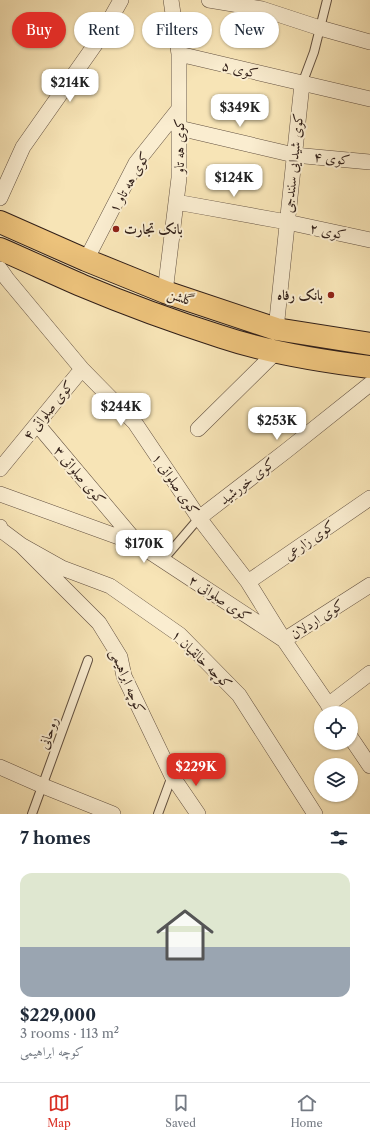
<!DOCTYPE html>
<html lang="en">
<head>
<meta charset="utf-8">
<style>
  :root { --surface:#fff; --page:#f2f2f3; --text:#1f2937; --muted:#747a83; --line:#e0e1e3; --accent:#d93025 }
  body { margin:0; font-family:"Libre Caslon Text",Amiri,serif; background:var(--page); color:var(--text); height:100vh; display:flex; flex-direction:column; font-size:15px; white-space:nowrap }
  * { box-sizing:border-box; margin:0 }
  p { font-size:13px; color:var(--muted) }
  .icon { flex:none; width:22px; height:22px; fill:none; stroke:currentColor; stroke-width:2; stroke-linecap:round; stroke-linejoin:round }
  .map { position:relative; height:814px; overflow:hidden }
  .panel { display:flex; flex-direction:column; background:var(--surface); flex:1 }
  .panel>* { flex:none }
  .banner { position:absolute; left:12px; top:12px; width:346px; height:36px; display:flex; gap:8px }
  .controls { position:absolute; left:314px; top:706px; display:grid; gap:8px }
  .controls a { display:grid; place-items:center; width:44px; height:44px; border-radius:50%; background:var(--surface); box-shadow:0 1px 3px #0004; font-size:20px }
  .price { position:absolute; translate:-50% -34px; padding:0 9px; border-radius:8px; background:#fff; color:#222; font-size:13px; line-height:26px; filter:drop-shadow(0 1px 2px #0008) }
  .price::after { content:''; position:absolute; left:50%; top:24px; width:12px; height:9px; margin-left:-6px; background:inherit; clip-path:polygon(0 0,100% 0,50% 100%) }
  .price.on { background:var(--accent); color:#fff }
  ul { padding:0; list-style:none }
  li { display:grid; align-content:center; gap:8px; height:212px; padding:0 20px }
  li+li { border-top:1px solid var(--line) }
  li span { display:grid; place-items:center; height:124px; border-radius:12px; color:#555 }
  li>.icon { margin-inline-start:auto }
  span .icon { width:72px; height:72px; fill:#fffc; stroke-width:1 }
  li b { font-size:17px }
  h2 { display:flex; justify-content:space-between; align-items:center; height:48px; padding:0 20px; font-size:17px }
  .tag { padding:0 14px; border-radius:18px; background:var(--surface); box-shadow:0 1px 3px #0004; font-size:14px; line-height:36px }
  .tag.on { background:var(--accent); color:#fff }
  .tab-bar { display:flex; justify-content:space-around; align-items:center; height:56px; border-top:1px solid var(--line); background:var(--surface); font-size:11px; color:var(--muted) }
  .tab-bar a { display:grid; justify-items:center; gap:2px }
  .tab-bar .on { color:var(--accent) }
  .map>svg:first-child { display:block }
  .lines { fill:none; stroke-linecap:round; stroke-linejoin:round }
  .lane-casing { stroke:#625040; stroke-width:10 }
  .street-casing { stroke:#625040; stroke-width:16 }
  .primary-casing { stroke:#311f18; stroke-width:24 }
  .lane { stroke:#faedd0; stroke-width:8 }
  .street { stroke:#faedd0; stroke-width:15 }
  .primary { stroke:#ecc27b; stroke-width:22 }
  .poi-dot { fill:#8f2418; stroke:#faedd0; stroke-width:1.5 }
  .labels { text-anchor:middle; stroke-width:4; stroke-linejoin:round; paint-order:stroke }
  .street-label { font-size:14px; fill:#311f18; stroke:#faedd0 }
  .poi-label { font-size:14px; font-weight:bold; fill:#311f18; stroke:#faedd0; text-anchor:start }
</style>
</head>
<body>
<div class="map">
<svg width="370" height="814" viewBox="0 0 370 814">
  <rect width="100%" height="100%" fill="#f7e4b6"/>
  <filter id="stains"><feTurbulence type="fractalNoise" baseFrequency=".005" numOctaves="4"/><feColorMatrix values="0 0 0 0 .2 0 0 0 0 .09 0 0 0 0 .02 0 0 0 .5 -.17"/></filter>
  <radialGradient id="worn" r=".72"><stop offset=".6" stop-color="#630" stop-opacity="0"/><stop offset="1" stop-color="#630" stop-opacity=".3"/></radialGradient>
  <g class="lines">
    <defs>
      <path id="lane" d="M302,84L314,52L327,0
        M163,560L199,518
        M32,814L88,660
        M158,814L172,776"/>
      <path id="street" d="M209,0L262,9L320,28L370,42
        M179,54L370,99
        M179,128L294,155L370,162
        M0,198L23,147L99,39L121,0
        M176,202L287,222L370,240
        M86,260L136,163L179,109
        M0,269L7,279L82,369L135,423L199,518L248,582L284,640L334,713
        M165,292L179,178V54L171,0
        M276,329L302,84
        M37,424L138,544
        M198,429L276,352
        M0,469L82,369
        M0,494L138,544L284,640L370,585
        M199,518L286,451L370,384
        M0,527L1,530L21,545L99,623L120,657L124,676L172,776L198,814
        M21,545L62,568L110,586L180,635L239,695L315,814
        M248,582L370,498
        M328,705L370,673
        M351,738L370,766
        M0,767L43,786L113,814"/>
      <path id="primary" d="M0,222L86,260L165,292L276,329L370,344
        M0,249C28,261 55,274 83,286C128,305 175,322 222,337C270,353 320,361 370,367"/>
    </defs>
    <use href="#lane" class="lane-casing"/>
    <use href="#street" class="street-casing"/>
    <use href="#primary" class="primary-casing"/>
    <use href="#lane" class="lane"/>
    <use href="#street" class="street"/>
    <use href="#primary" class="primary"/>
  </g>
  <g class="poi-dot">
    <circle cx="116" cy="229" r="4"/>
    <circle cx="331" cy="295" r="4"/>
  </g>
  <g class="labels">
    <g class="street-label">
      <text transform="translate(240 69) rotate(14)" y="5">کوی ۵</text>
      <text transform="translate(179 146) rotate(-90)" y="5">کوی هه تاو</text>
      <text transform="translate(332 158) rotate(6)" y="5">کوی ۴</text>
      <text transform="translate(293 163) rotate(-84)" y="5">کوی شیدایی سنندجی</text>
      <text transform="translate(129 182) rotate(-60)" y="5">کوی هه تاو ۱</text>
      <text transform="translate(328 231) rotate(12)" y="5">کوی ۲</text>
      <text transform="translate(181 297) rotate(18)" y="5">گلشن</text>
      <text transform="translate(48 410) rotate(-51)" y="5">کوی صلواتی ۴</text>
      <text transform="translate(80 475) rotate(50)" y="5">کوی صلواتی ۳</text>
      <text transform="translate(247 481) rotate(-38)" y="5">کوی خورشید</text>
      <text transform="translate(176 484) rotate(56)" y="5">کوی صلواتی ۱</text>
      <text transform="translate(309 540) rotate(-35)" y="5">کوی زارعی</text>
      <text transform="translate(220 598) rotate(34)" y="5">کوی صلواتی ۲</text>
      <text transform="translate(317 619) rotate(-33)" y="5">کوی اردلان</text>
      <text transform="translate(202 659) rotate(44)" y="5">کوچه خالقیان ۱</text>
      <text transform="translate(128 681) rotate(67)" y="5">کوچه ابراهیمی</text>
      <text transform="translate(48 733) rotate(-71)" y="5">روحانی</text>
    </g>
    <g class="poi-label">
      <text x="124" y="234">بانک تجارت</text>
      <text x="323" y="300" text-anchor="end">بانک رفاه</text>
    </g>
  </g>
  <rect width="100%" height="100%" filter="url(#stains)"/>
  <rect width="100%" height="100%" fill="url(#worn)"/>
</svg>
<div class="controls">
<a><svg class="icon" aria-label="locate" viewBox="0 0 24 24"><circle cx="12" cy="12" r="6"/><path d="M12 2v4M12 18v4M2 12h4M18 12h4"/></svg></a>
<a><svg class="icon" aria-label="layers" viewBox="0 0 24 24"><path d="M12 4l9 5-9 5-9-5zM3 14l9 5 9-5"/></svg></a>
</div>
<b class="price" style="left:70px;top:103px">$214K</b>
<b class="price" style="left:240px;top:128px">$349K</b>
<b class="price" style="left:234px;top:198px">$124K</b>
<b class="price" style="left:121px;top:427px">$244K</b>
<b class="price" style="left:277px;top:441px">$253K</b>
<b class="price" style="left:144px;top:564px">$170K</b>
<b class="price on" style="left:196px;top:787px">$229K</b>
<div class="banner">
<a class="tag on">Buy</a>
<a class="tag">Rent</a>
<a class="tag">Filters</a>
<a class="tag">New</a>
</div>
</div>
<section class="panel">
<h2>7 homes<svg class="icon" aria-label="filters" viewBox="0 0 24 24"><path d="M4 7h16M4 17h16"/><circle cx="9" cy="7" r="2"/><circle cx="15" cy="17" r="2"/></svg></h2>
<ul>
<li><span style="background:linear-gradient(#dfe7d0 60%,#9aa5b1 0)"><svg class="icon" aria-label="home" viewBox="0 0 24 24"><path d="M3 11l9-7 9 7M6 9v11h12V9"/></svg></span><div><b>$229,000</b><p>3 rooms · 113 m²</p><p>کوچه ابراهیمی</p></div></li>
</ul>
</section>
<nav class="tab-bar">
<a class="on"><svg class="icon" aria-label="map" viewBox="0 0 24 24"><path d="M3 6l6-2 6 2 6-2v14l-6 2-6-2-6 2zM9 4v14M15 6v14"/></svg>Map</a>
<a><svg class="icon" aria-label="saved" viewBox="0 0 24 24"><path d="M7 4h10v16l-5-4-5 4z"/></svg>Saved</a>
<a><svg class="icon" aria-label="home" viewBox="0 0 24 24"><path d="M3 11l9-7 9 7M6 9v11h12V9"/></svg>Home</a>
</nav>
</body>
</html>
